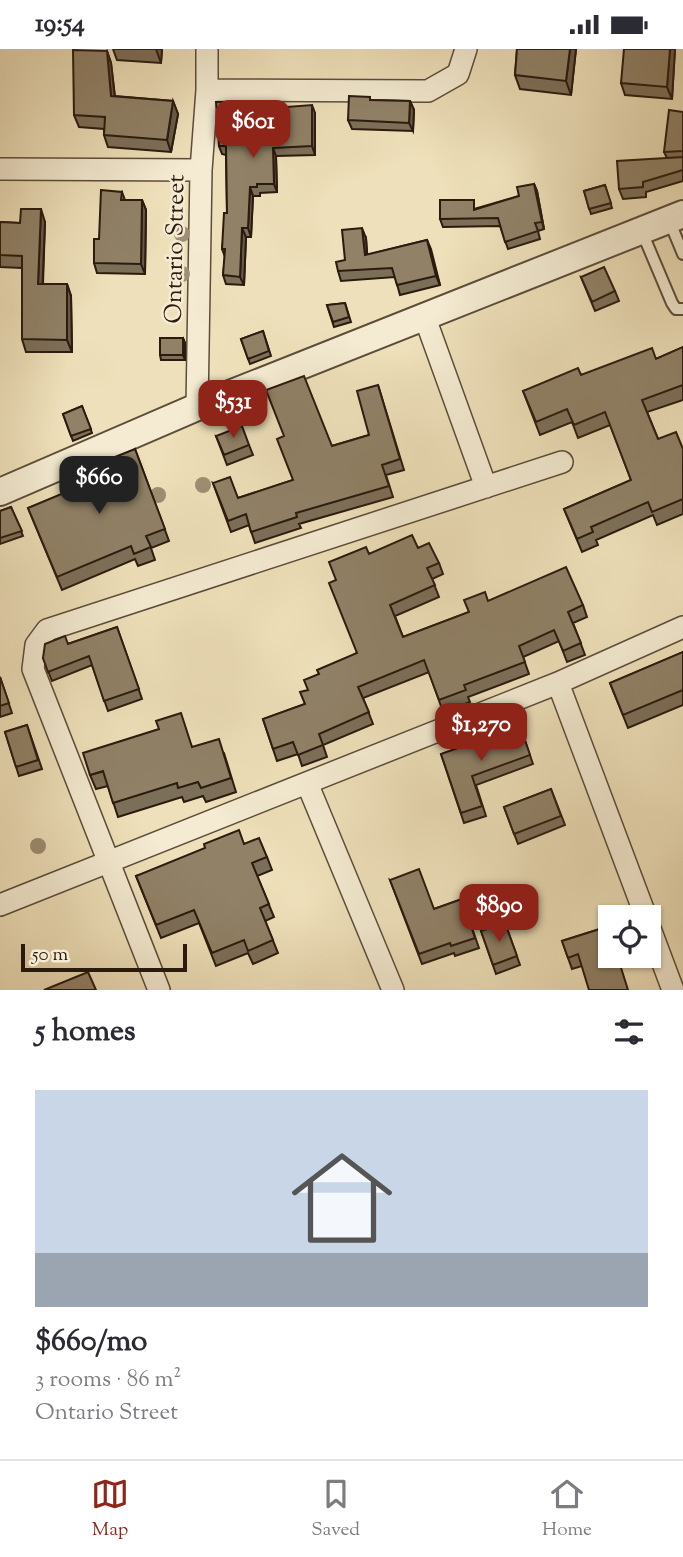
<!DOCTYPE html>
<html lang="en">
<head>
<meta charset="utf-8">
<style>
  :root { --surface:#fff; --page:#f2f2f3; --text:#2b2b33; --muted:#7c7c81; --line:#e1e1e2; --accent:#8f2418 }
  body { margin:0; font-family:"Sorts Mill Goudy",serif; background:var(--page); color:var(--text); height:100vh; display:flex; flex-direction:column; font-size:26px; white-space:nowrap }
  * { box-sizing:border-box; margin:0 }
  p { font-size:23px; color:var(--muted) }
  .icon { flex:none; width:38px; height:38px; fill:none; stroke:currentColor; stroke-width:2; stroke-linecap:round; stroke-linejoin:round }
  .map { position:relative; height:941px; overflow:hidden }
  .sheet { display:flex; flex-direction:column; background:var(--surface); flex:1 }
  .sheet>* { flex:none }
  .tools { position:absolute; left:598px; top:856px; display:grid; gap:14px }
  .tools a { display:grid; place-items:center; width:63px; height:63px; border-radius:0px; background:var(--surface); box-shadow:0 2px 5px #0004; font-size:35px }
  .scale { position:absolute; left:21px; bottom:18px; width:166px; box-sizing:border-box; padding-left:7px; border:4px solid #2b1a0e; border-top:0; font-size:19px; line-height:24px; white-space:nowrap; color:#2b1a0e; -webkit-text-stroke:5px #f4ebd2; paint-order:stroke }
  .price { position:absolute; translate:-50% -60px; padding:0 16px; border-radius:14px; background:var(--accent); color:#fff; font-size:23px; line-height:46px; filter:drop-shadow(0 2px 4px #0008) }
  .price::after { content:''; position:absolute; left:50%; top:42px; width:21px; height:16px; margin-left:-10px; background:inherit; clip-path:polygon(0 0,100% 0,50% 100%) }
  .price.current { background:#222; color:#fff }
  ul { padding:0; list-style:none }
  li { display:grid; align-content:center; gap:14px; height:371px; padding:0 35px }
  li span { display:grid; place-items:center; height:217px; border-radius:0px; color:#555 }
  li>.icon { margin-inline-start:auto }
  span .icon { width:126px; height:126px; fill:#fffc; stroke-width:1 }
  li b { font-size:30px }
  h2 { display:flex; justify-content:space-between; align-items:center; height:84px; padding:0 35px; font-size:30px }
  .status { display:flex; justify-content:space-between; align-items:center; height:49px; padding:0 35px; background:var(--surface); direction:ltr }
  .status svg { height:19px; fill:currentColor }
  .dock { display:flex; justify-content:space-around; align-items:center; height:98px; border-top:2px solid var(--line); background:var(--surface); font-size:19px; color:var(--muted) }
  .dock a { display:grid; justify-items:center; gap:4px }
  .dock .current { color:var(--accent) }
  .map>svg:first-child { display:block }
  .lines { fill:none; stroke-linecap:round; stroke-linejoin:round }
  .service-casing { stroke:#5c4c39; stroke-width:14 }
  .minor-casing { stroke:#5c4c39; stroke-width:24 }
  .tertiary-casing { stroke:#5c4c39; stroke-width:30 }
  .service { stroke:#f4ebd2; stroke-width:10 }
  .minor { stroke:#f4ebd2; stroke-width:21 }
  .tertiary { stroke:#f4ebd2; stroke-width:26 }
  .tree { fill:#9e8e73 }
  .wall { fill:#7c6f59; stroke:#2b1a0e; stroke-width:2 }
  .shaded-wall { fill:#655a48; stroke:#2b1a0e; stroke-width:2 }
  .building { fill:#908167; stroke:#2b1a0e; stroke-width:2 }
  .labels { text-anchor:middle; stroke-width:5; stroke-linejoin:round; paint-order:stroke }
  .street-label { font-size:24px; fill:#2b1a0e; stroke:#f4ebd2 }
</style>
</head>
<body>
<div class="status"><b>19:54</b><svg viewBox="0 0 49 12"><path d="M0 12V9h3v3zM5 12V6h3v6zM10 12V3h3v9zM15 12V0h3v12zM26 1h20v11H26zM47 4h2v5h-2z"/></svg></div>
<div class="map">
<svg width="683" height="941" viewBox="0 0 683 941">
  <rect width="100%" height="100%" fill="#eee0ba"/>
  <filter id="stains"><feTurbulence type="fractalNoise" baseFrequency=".00286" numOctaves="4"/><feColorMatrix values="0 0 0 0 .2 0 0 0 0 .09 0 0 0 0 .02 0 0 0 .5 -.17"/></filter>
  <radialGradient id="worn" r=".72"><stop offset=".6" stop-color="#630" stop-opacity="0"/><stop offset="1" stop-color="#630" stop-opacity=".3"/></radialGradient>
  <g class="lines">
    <defs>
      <path id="service" d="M669,171L683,205
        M642,183L672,254L676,260H683"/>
      <path id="minor" d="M207,41L428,42L458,25L466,0
        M0,120L201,121
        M425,269L486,438
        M197,358L201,121L207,41V0
        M558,634L646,868
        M307,734L393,941
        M0,856L558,634L683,578
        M649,877L673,941
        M159,941L33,620L36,596L47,581L562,413"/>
      <path id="tertiary" d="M0,443L197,358L683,165"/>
    </defs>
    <use href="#service" class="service-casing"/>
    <use href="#minor" class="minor-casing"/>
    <use href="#tertiary" class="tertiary-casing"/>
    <use href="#service" class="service"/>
    <use href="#minor" class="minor"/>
    <use href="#tertiary" class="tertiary"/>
  </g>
  <g class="tree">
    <circle cx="182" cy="185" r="8"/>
    <circle cx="182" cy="225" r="8"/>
    <circle cx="203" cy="436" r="8"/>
    <circle cx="158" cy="446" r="8"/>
    <circle cx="38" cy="797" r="8"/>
  </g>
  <path class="wall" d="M113,0H162L161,14L117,11Z
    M517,0H576L571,46L520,40L515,26Z
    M675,0L672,50L625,46L621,34Z
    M107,2L111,14L115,47L173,52L178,65L171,103L108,98L104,86V80L79,78L74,66Z
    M371,51L410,52L414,61L413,82L352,80L348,71Z
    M247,53L250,61L315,64V106L276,107L277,143L260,144V147H253L251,188H246L244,236L226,235L223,226L225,208L222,200L227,164L226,106L222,105L219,97Z
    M683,63V132L646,143V148L623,150L619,140L667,109L664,103Z
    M534,135L537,142L544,180L538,182L540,190L508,200L500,177L443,178L440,170L519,147Z
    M605,136L612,159L591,165L584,142Z
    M122,143L125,151H142L146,161L145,225L97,224L94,214L99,190Z
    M0,173L20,174L45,173L43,235H67L71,247L72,303H26L22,290V219L0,218Z
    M366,189L367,206L427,191L440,236L400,246L395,228L341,232L338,222L345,211Z
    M581,228L615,242L619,252L595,262Z
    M345,254L351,273L334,278L327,256Z
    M263,282L271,307L250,315L241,290Z
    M183,289L185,294V311H161L160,306Z
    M683,298V351L647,363L658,390L683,400V465L657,476L653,466L596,491L598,496L582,503L564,460L631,431L610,376L578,389L572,373L540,386L523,342L581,326L656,310Z
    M378,336L404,421L386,426L393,448L299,475L301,479L255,494L249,476L231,483L213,434L238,449L293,431L332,397L369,386Z
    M82,357L92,384L73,392L63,365Z
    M216,387L249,396L253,406L227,416Z
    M135,400L169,492L151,499L155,511L138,517L135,510L62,541L28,459L102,429Z
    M11,458L23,487L0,495V462Z
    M418,499L439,514L443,525L432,530L439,548L395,567L403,588L469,563L488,552L583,556L587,568L573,574L585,606L567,613L559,592L523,608L529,625L468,648L470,653L443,663L429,623L363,649L373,675L323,696L327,708L302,717L298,705L277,712L263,670L305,655L308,641L319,625L357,604L369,505Z
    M117,578L142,650L108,662L92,616L52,632L43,609L68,595Z
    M683,603V656L628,679L610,634Z
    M0,628L12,664L0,668Z
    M27,676L42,720L19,727L5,683Z
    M520,677L533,715L476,736L486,767L464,774L441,705Z
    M193,698L224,704L236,743L206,753L203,747L184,753L182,748L118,768L108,737L96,740L90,726Z
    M551,740L565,776L518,795L504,758Z
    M244,795L267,808L272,821L257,827L274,868L265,872L278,904L253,915L248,904L216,917L199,874L161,889L136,827Z
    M390,831L434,860L462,850L479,899L455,907L454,904L422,915Z
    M505,874L520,916L496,925L481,882Z
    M603,879L582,917L572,920L562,892Z"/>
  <path class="shaded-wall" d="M156,0H162L161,14Z
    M570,0H576L571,46L566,32Z
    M670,0H675L672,50L667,38Z
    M107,2L111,14L116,59L111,47Z
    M173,52L178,65L171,103L167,91Z
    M410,52L414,61L413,82L409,74Z
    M312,56L315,64V106L312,97Z
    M273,99L276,107L277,143L274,135Z
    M534,135L537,142L544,180L542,173Z
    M250,138L253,147L251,188L248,179Z
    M142,151L146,161L145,225L141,215Z
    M41,160L45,173L42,247L38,235Z
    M242,179L246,188L244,236L240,228Z
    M362,179L366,189L368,216L365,206Z
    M427,191L431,200L440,236L436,227Z
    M67,235L71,247L72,303L67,291Z
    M183,289L185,294V311L183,306Z"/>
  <path class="building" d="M517,0H570L566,32L515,26Z
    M624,0H670L667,38L621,34Z
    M73,1L107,2L111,47L173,52L167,91L104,86L105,68L74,66Z
    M349,47L370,48V51L410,52L409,74L348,71Z
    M216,53H247V61L312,56V97L273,99L274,135H257V138H250L248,179H242L240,228L223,226L225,200H222L224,164H227L226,97H219Z
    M669,61L683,63V102L664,103Z
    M683,108V121L643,133V138L619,140L617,112Z
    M534,135L542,173L535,174L538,182L505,193L498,169L440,170V151H474V161L519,147L517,138Z
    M605,136L611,154L589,160L584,142Z
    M101,141L122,143L121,151H142L141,215L94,214V190H99Z
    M21,160H41L38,235H67V291L22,290V207L0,206V173L20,174Z
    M362,179L365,206L427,191L436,227L397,236L392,219L338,222L336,213L345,211L342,181Z
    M604,218L615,242L592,253L581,228Z
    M345,254L349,268L333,273L327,256Z
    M263,282L269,302L248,310L241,290Z
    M160,289H183V306H160Z
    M683,298V336L642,351L658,390L676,383L683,400V450L652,463L648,453L591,478L593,483L577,490L564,460L631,431L605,363L574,376L567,360L536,373L523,342L578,319L581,326L652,299L656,310Z
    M304,327L332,397L369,386L357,342L378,336L400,410L382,416L389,437L296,464L297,468L251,483L246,465L228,472L213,434L230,428L238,449L293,431L277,390L284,387L266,341Z
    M82,357L91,380L71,387L63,365Z
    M242,377L249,396L224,406L216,387Z
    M135,400L165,480L146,487L151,498L134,505L131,497L57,528L28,459L102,428L97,415Z
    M11,458L22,482L0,489V462Z
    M412,486L418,499L429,494L439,514L427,519L435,536L390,556L403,588L469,563L464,551L485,543L488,552L566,518L583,556L568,563L581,594L563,602L554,581L519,597L525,613L464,636L466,641L439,651L424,611L358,638L369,663L319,685L323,696L298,706L293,693L273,700L263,670L305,655L300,643L308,641L304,631L319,625L317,621L357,604L329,534L336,531L329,513L366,498L369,505Z
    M117,578L139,640L104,652L89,607L48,623L43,609L45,595L65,587L68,595Z
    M683,603V641L623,666L610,634Z
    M0,628L9,654L0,657Z
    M181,664L192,698L219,690L231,729L201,739L198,733L178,739L177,734L113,754L103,722L90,726L83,704L159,680L156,672Z
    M27,676L38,711L16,718L5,683Z
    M520,677L530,706L472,727L482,757L461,764L441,705Z
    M551,740L561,767L514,785L504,758Z
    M239,781L244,795L259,789L267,808L252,814L269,855L260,859L273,891L248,902L244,891L212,904L194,861L156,876L136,827L205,799L204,795Z
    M419,820L434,860L462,850L475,889L451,897L450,894L419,905L390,831Z
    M505,874L517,907L493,916L481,882Z
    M603,879L611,900V906H617L628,941H589L578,905L568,909L562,892Z
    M88,923L96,941H44Z"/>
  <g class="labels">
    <g class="street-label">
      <text transform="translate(174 200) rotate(-89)" y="8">Ontario Street</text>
    </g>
  </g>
  <rect width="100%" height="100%" filter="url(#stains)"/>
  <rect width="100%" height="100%" fill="url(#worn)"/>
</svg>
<div class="tools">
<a><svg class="icon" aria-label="locate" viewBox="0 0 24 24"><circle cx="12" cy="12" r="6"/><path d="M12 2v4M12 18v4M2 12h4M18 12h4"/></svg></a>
</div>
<div class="scale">50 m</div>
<b class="price" style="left:253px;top:111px">$601</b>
<b class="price" style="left:233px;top:391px">$531</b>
<b class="price current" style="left:99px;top:467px">$660</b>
<b class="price" style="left:481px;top:714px">$1,270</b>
<b class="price" style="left:499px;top:895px">$890</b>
</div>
<section class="sheet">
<h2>5 homes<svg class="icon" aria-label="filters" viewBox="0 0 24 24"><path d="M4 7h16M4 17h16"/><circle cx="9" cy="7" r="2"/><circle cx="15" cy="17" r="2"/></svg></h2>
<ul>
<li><span style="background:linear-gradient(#c9d6e8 75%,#9aa5b1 0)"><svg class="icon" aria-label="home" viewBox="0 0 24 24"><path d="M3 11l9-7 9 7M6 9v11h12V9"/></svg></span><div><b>$660/mo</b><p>3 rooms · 86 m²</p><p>Ontario Street</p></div></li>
</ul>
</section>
<nav class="dock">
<a class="current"><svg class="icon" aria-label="map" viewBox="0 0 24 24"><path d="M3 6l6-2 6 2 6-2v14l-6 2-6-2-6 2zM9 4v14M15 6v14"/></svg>Map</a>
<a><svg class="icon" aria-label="saved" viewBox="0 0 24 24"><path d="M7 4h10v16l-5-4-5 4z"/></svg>Saved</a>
<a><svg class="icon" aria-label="home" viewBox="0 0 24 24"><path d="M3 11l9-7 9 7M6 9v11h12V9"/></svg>Home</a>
</nav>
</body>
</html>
